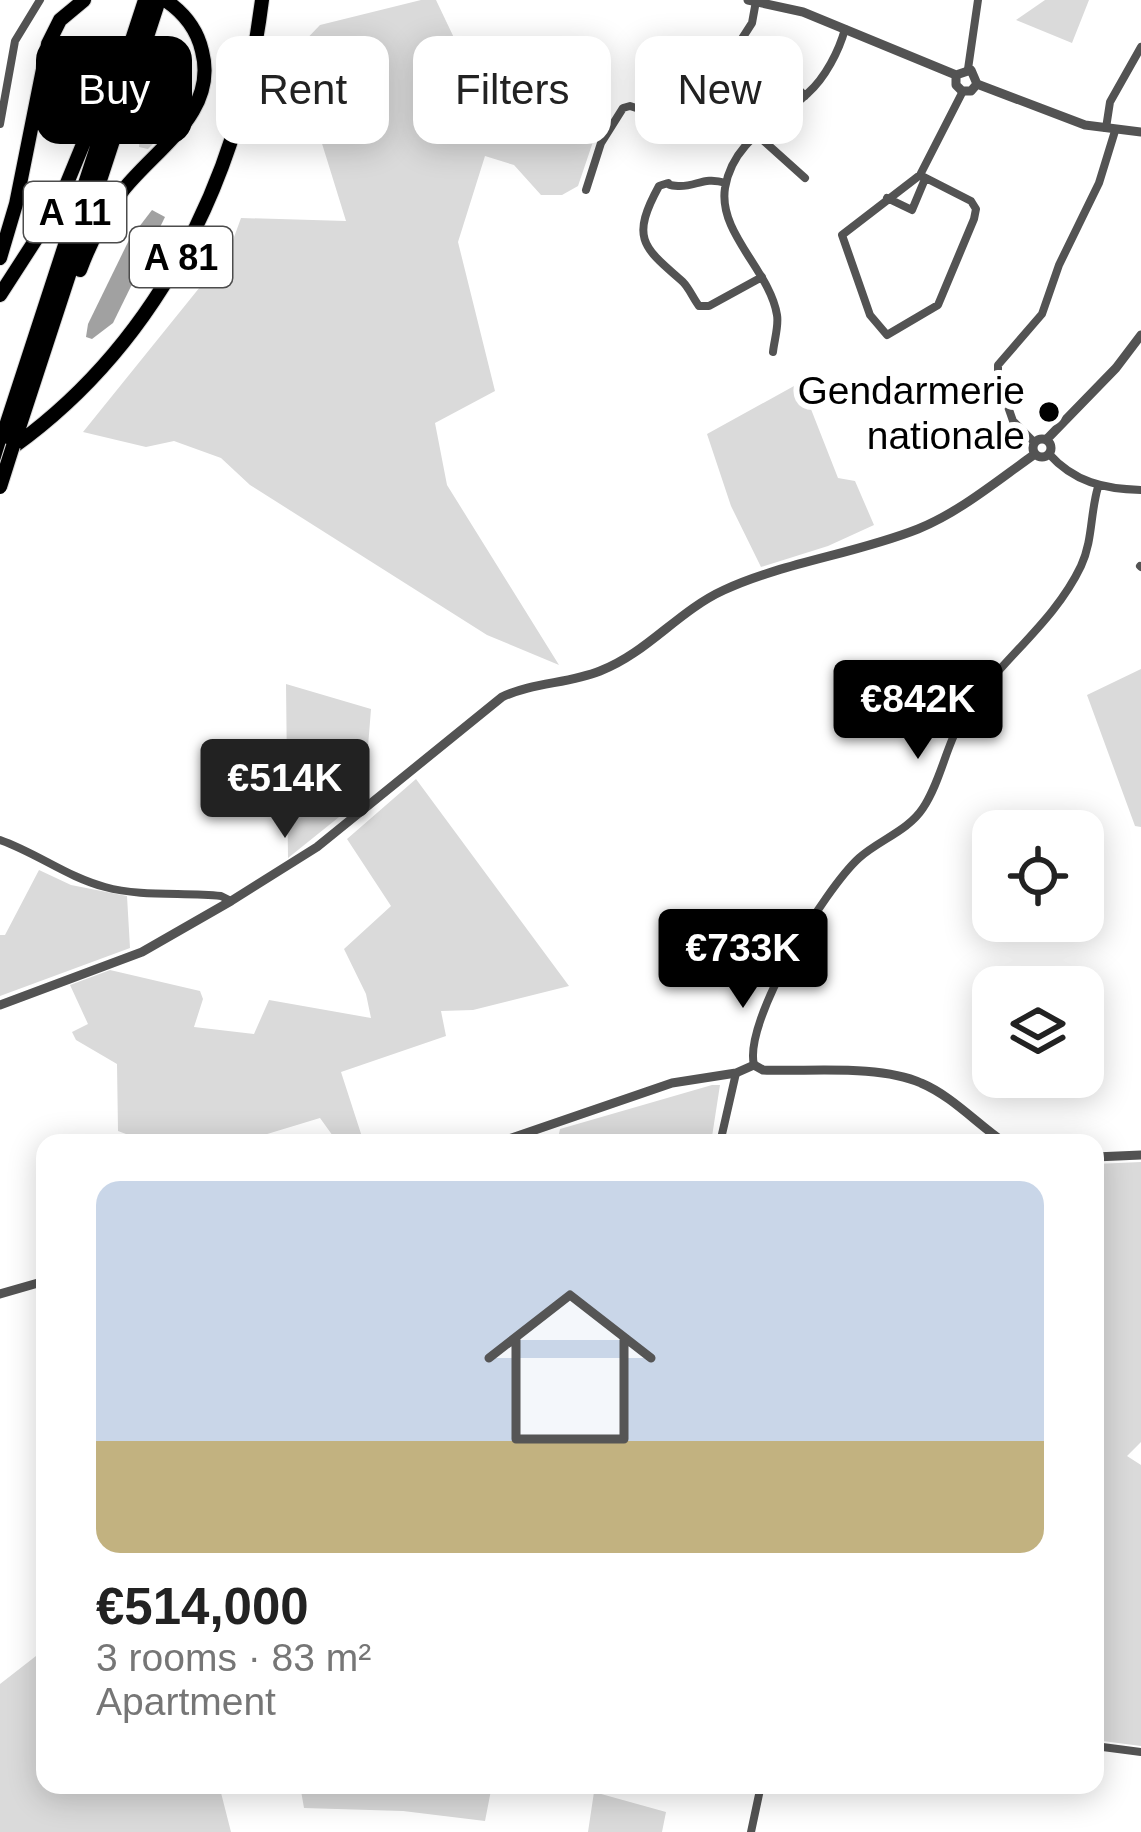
<!DOCTYPE html>
<html lang="en">
<head>
<meta charset="utf-8">
<style>
  :root { --surface:#fff; --page:#f6f6f6; --text:#222; --muted:#767676; --accent:#000 }
  body { margin:0; font-family:Helvetica,sans-serif; background:var(--page); color:var(--text); height:100vh; display:flex; flex-direction:column; font-size:45px; white-space:nowrap }
  * { box-sizing:border-box; margin:0 }
  p { font-size:39px; color:var(--muted) }
  .icon { flex:none; width:66px; height:66px; fill:none; stroke:currentColor; stroke-width:2; stroke-linecap:round; stroke-linejoin:round }
  .map { position:relative; flex:1; overflow:hidden }
  .drawer { position:absolute; left:36px; top:1134px; width:1068px; height:660px; display:flex; flex-direction:column; background:var(--surface); border-radius:24px; box-shadow:0 6px 30px #0003 }
  .drawer>* { flex:none }
  .top-card { position:absolute; left:36px; top:36px; width:1071px; height:108px; display:flex; gap:24px }
  .buttons { position:absolute; left:972px; top:810px; display:grid; gap:24px }
  .buttons a { display:grid; place-items:center; width:132px; height:132px; border-radius:24px; background:var(--surface); box-shadow:0 6px 30px #0003; font-size:60px }
  .price { position:absolute; translate:-50% -102px; padding:0 27px; border-radius:12px; background:var(--accent); color:#fff; font-size:39px; line-height:78px; filter:drop-shadow(0 3px 6px #0008) }
  .price::after { content:''; position:absolute; left:50%; top:72px; width:36px; height:27px; margin-left:-18px; background:inherit; clip-path:polygon(0 0,100% 0,50% 100%) }
  .price.selected { background:#222; color:#fff }
  ul { padding:0; list-style:none }
  li { display:grid; align-content:center; gap:24px; height:636px; padding:0 60px }
  li span { display:grid; place-items:center; height:372px; border-radius:24px; color:#555 }
  li>.icon { margin-inline-start:auto }
  span .icon { width:216px; height:216px; fill:#fffc; stroke-width:1 }
  li b { font-size:51px }
  .pill { padding:0 42px; border-radius:24px; background:var(--surface); box-shadow:0 6px 30px #0003; font-size:42px; line-height:108px }
  .pill.selected { background:var(--accent); color:#fff }
  .map>svg:first-child { display:block }
  .green { fill:#dadada }
  .water { fill:#a1a1a1 }
  .lines { fill:none; stroke-linecap:round; stroke-linejoin:round }
  .motorway-casing { stroke:#dbdbdb; stroke-width:16 }
  .minor { stroke:#535353; stroke-width:8 }
  .tertiary { stroke:#535353; stroke-width:9 }
  .motorway { stroke:#000; stroke-width:14 }
  .motorway-bridge-casing { stroke:#dbdbdb; stroke-width:16; stroke-linecap:butt }
  .motorway-bridge { stroke:#000; stroke-width:14 }
  .poi-dot { fill:#000; stroke:#fff; stroke-width:4.5 }
  .labels { text-anchor:middle; stroke-width:12; stroke-linejoin:round; paint-order:stroke }
  .shield { fill:#fff; stroke:#4c4c4c; stroke-width:3 }
  .shield-label { font-size:36px; font-weight:bold; fill:#000 }
  .poi-label { font-size:39px; fill:#000; stroke:#fff; text-anchor:end }
</style>
</head>
<body>
<div class="map">
<svg width="1141" height="1832" viewBox="0 0 1141 1832">
  <rect width="100%" height="100%" fill="#fff"/>
  <path class="green" d="M421,0H436L466,63L518,91L569,77L589,78L600,121L578,186L562,195H541L514,165L485,156L458,242L495,391L435,423L447,485L559,665L487,635L250,485L221,458L174,441L146,447L83,432L229,251L241,218L346,221L315,121L297,103V49L320,25Z
    M1045,0H1089L1072,43L1016,20Z
    M165,40C195,80 182,117 148,149L139,147L141,118Z
    M794,386L807,399L838,478L855,481L874,525L828,546L761,567L731,506L707,434Z
    M1141,669V827L1135,826L1087,695Z
    M286,684L371,709L364,797L288,858Z
    M416,779L569,986L473,1010L441,1011L446,1036L341,1072L364,1143H338L320,1118L237,1143H150L118,1131L117,1064L76,1040L72,1032L88,1024L70,985L110,970L200,991L203,999L194,1027L254,1034L269,1000L371,1018L366,994L344,949L391,906L347,839Z
    M39,870L71,885L127,896L130,948L0,996V935H5Z
    M712,1085H720L711,1143H557L560,1129Z
    M1141,1162V1442L1127,1456L1141,1465V1746L1095,1740V1164Z
    M45,1649V1785H219L231,1832H0V1684Z
    M300,1785H492L485,1821L403,1811L304,1808Z
    M594,1792L666,1812L662,1832H588Z"/>
  <path class="water" d="M152,210L165,217L113,323L92,339L86,337L88,324L129,240Z"/>
  <g class="lines">
    <defs>
      <path id="motorway" d="M0,258L16,204L48,44L60,20L84,0
        M80,270C91,241 104,214 124,189C157,148 218,112 202,51C197,29 183,12 165,0
        M0,295L58,205L109,81
        M0,444L145,0
        M13,446L159,0
        M0,456C154,352 240,180 262,0"/>
    </defs>
    <use href="#motorway" class="motorway-casing"/>
    <path class="minor" d="M968,69L978,0
      M781,71L805,96
      M0,124L15,41L40,0
      M1106,128L1110,102L1141,47
      M756,134L805,178
      M920,175L971,201L976,209L974,219L938,305L887,335L870,315L842,235L920,175L963,91
      M726,183C703,176 697,187 678,186C659,185 678,180 659,186C630,239 643,247 683,282C689,288 693,298 699,306H709L762,277
      M586,190L601,143L623,108L630,106L677,121L692,116L752,23L756,1
      M887,198L912,210L925,179
      M773,352C774,341 779,326 777,315C770,271 718,233 725,188C733,140 776,123 808,93C825,78 839,51 845,29
      M1034,442L1013,421L998,378V365L1042,314L1059,265L1099,183L1115,131
      M1049,454C1074,482 1104,489 1141,490
      M1140,566L1141,567
      M0,840C37,853 67,877 105,887C141,897 184,892 221,896L231,901
      M754,1065C743,1021 825,889 859,858C879,840 908,831 923,808C941,781 946,745 963,717C997,662 1053,625 1081,566C1093,540 1090,514 1098,487
      M720,1143L736,1073
      M1095,1746L1141,1752
      M751,1832L761,1785"/>
    <path class="tertiary" d="M748,0L803,12L956,75
      M956,75V85L962,91H971L977,84
      M956,75L971,70L977,84
      M977,84L1085,125L1141,132
      M1033 448a9 9 0 1 1 18 0a9 9 0 1 1-18 0Z
      M1047,439L1116,368L1141,335
      M0,1005L142,952L231,901L317,847L502,697C533,682 568,684 600,671C647,653 678,611 724,590C785,562 855,554 918,529C960,512 998,480 1035,454
      M497,1143L672,1083L736,1073L754,1065L763,1070C809,1072 879,1064 921,1083C952,1096 977,1124 1005,1143
      M1095,1157L1141,1155
      M0,1294L45,1281"/>
    <use href="#motorway" class="motorway"/>
    <defs>
      <path id="motorway-bridge" d="M0,487L13,446"/>
    </defs>
    <use href="#motorway-bridge" class="motorway-bridge-casing"/>
    <use href="#motorway-bridge" class="motorway-bridge"/>
  </g>
  <circle class="poi-dot" cx="1049" cy="412" r="12"/>
  <g class="labels">
    <g class="shield">
      <rect x="24" y="182" width="102" height="60" rx="9"/>
      <rect x="130" y="227" width="102" height="60" rx="9"/>
    </g>
    <g class="shield-label">
      <text x="75" y="225">A 11</text>
      <text x="181" y="270">A 81</text>
    </g>
    <g class="poi-label">
      <text x="1025" y="404">Gendarmerie<tspan x="1025" dy="45">nationale</tspan></text>
    </g>
  </g>
</svg>
<div class="buttons">
<a><svg class="icon" aria-label="locate" viewBox="0 0 24 24"><circle cx="12" cy="12" r="6"/><path d="M12 2v4M12 18v4M2 12h4M18 12h4"/></svg></a>
<a><svg class="icon" aria-label="layers" viewBox="0 0 24 24"><path d="M12 4l9 5-9 5-9-5zM3 14l9 5 9-5"/></svg></a>
</div>
<b class="price" style="left:918px;top:762px">€842K</b>
<b class="price selected" style="left:285px;top:841px">€514K</b>
<b class="price" style="left:743px;top:1011px">€733K</b>
<div class="top-card">
<a class="pill selected">Buy</a>
<a class="pill">Rent</a>
<a class="pill">Filters</a>
<a class="pill">New</a>
</div>
<section class="drawer">
<ul>
<li><span style="background:linear-gradient(#c9d6e8 70%,#c2b280 0)"><svg class="icon" aria-label="home" viewBox="0 0 24 24"><path d="M3 11l9-7 9 7M6 9v11h12V9"/></svg></span><div><b>€514,000</b><p>3 rooms · 83 m²</p><p>Apartment</p></div></li>
</ul>
</section>
</div>
</body>
</html>
